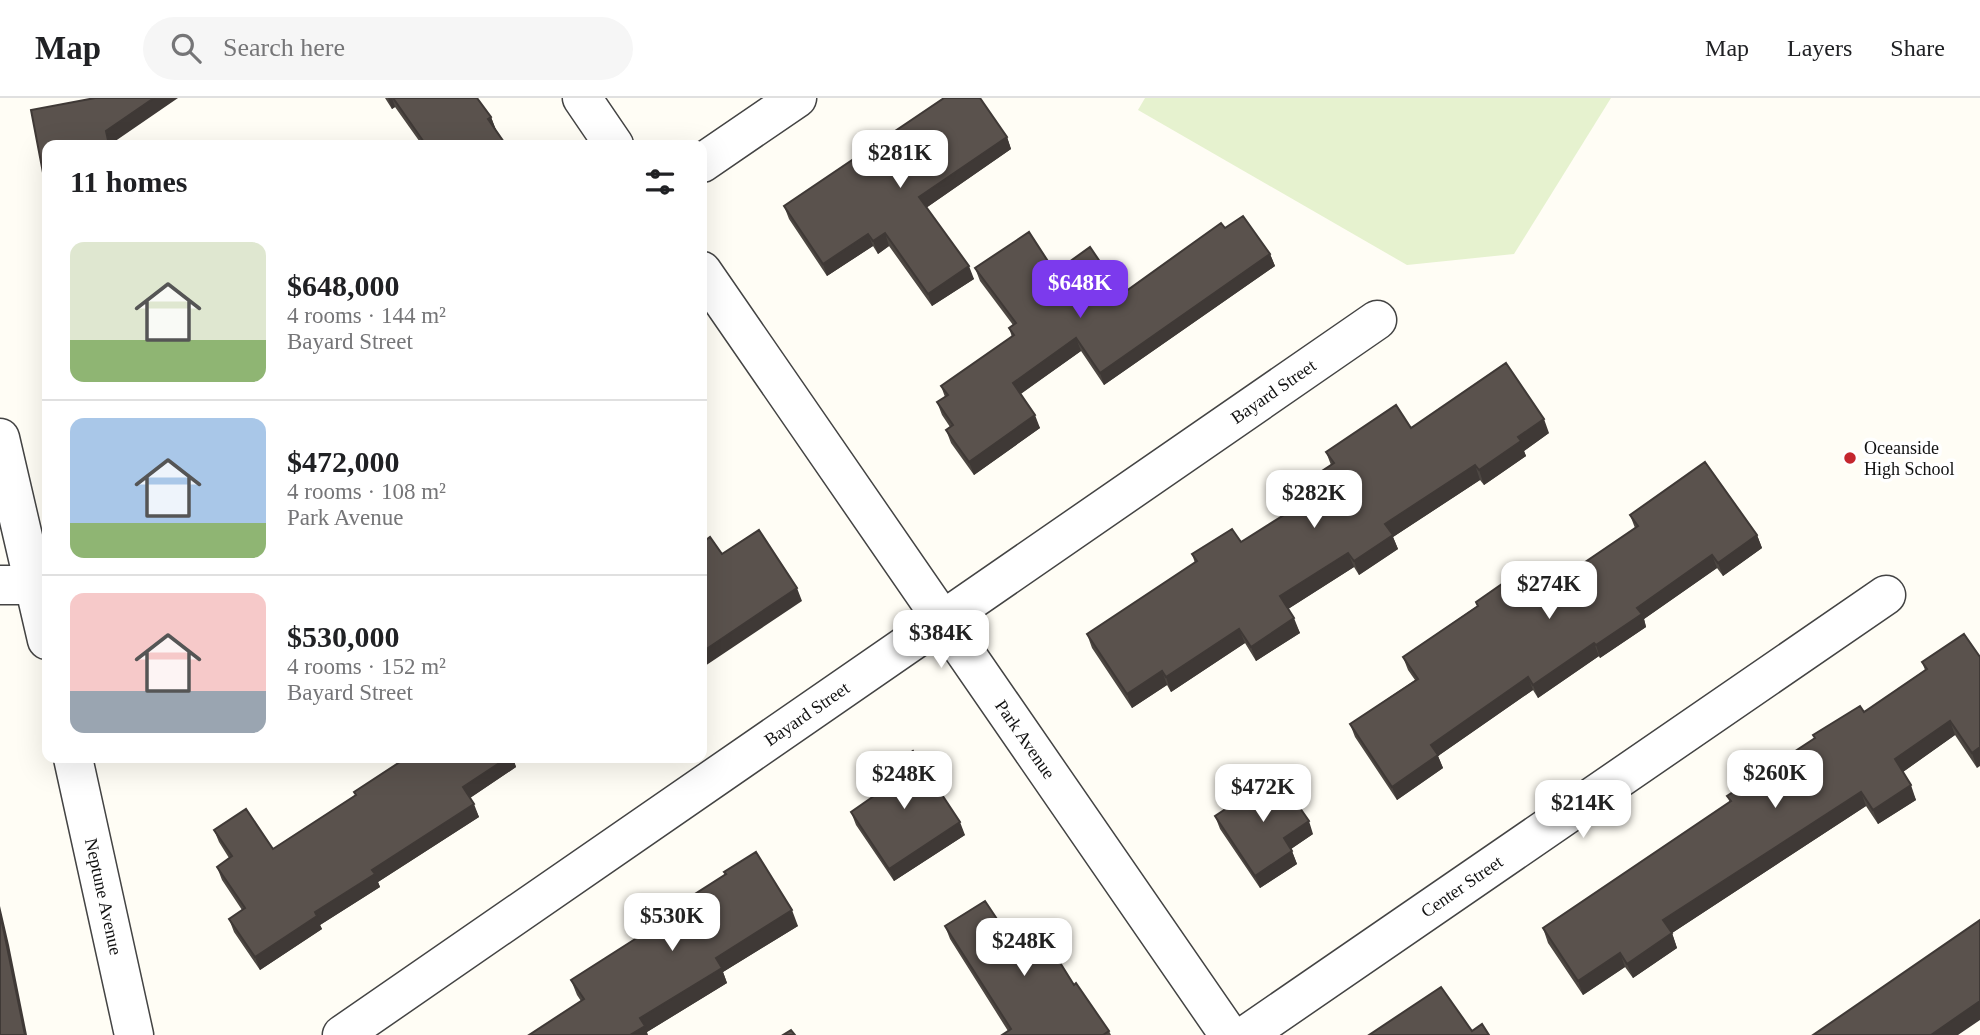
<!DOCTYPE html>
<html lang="en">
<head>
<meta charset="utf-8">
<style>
  :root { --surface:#fff; --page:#f6f6f6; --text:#202124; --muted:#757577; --line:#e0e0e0; --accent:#7c3aed }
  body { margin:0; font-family:Georgia,serif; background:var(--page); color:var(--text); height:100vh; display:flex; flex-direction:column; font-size:26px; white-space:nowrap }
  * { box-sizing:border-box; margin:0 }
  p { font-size:23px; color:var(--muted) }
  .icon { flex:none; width:38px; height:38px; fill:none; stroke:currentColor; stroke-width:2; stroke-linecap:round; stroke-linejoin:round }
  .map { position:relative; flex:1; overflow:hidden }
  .details { position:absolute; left:42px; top:42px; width:665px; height:623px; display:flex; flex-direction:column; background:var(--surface); border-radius:14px; box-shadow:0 7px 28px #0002 }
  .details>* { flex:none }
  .price { position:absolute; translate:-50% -60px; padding:0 16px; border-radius:14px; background:#fff; color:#222; font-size:23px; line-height:46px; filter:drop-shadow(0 2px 4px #0008) }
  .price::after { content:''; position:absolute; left:50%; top:42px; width:21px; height:16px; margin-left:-10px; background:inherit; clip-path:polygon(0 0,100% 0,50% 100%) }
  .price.active { background:var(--accent); color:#fff }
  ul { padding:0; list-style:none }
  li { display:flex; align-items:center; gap:21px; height:175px; padding:0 28px }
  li+li { border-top:2px solid var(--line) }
  li span { display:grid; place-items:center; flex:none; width:196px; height:140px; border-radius:14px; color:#555 }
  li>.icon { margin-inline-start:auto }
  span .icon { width:84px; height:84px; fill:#fffc; stroke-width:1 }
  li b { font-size:30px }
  h2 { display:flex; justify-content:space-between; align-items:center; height:84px; padding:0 28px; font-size:30px }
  header { display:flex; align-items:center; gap:42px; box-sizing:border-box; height:98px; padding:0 35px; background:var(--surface); border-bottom:2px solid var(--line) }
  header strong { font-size:33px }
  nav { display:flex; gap:38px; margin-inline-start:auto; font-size:24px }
  .search { width:490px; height:63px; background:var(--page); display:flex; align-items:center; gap:18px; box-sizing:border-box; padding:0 24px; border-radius:38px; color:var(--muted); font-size:26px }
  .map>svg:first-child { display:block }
  .pitch { fill:#e6f2cf }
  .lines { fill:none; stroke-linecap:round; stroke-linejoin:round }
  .street-casing { stroke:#444; stroke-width:41 }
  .street { stroke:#fff; stroke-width:38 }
  .wall { fill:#4d4742 }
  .shaded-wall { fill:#3f3936 }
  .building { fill:#5a524d; stroke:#3f3936; stroke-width:2 }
  .poi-dot { fill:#c4262e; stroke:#fff; stroke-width:2.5 }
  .labels { text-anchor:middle; stroke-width:7; stroke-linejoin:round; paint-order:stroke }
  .street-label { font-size:18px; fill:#111; stroke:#fff }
  .poi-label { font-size:18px; fill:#111; stroke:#fff; text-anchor:start }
</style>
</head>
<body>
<header>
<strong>Map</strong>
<div class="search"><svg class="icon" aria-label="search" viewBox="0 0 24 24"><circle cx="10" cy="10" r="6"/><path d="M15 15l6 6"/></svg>Search here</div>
<nav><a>Map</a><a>Layers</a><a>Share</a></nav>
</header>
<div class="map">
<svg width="1980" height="937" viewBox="0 0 1980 937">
  <rect width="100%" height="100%" fill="#fffdf5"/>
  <path class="pitch" d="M1145,0H1611L1514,156L1407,167L1138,12Z"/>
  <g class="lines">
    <defs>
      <g id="street">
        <path d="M582,0L614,47"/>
        <path d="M702,65L797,0"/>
        <path id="s1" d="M702,173L1229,937"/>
        <path d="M0,340L47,542"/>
        <path d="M0,487H47"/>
        <path id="s2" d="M73,660L134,937"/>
        <path id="s3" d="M342,937L1377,222"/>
        <path id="s4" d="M1246,937L1886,497"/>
      </g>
    </defs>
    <use href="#street" class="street-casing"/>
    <use href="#street" class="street"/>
  </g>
  <path class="wall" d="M385,0H477L491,19L496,32L506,47H422L395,9L392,11Z
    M1007,39L1011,51L926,110L974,181L932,208L889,148L878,156L873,148L827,178L789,121L784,108Z
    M1225,130L1270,156L1275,168L1104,287L1081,253L1020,296L1040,330L974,377L951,345L946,332L950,329L942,317L937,304L945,299L941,288L1012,239L1009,230L1013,227L980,183L975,170L1055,174L1122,196Z
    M1549,335L1524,353L1526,358L1484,387L1480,382L1393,439L1398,451L1359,477L1354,469L1288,511L1300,535L1256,563L1245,545L1171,594L1167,587L1132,610L1092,550L1087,536L1195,465L1192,456L1241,444L1308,402L1302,386L1331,367L1326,354Z
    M1630,417L1757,437L1762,450L1723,478L1717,470L1644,521L1646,529L1600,560L1599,558L1538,600L1533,592L1438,658L1443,670L1397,702L1355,639L1350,626L1415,582L1408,572L1403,559L1477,508L1476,504L1541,494L1635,430Z
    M1964,536L1977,670L1955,637L1903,674L1916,702L1878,726L1866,708L1672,835L1677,850L1633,880L1625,869L1583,897L1548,845L1543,830L1730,704L1727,698L1815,640L1813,637L1864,614L1925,572L1922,564Z
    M406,660H513L516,669L470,700L479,719L378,784L380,789L320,827L322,831L260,872L234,834L229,821L242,812L222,782L217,769L229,760L219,744L214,732L273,751L356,697L354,694Z
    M872,680L965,737L894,783L856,727L851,714L879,695Z
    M1215,718L1313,736L1291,751L1297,766L1260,790L1220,731Z
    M724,774L798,828L723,874L727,885L647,934L581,903L577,897L571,882L642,837L640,831L725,777Z
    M945,828L1009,839L1074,887L1109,933L1111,937H1002L1008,933L950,841Z"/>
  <path class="shaded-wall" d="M154,0H178L111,46V47H109L106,33Z
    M388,0H392L395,9L392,11Z
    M491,19L496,32L488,21Z
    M1007,39L1011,51L923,112L919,99Z
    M885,135L889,148L878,156L873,143Z
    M868,136L873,148L827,178L823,166Z
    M1270,156L1275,168L1104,287L1100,275Z
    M969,168L974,181L932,208L928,196Z
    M1076,240L1081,253L1018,298L1013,285Z
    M1035,317L1040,330L974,377L969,364Z
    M1544,321L1549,335L1524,353L1526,358L1484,387L1479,372L1518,339Z
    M1475,367L1480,382L1393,439L1398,451L1359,477L1354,463L1385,426Z
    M1757,437L1762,450L1723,478L1718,465Z
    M1348,455L1354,469L1285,513L1280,498Z
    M1712,457L1717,470L1644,521L1646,529L1600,560L1596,547L1637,510Z
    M797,490L802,503L702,570V554Z
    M1294,520L1300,535L1256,563L1251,549Z
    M1239,531L1245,545L1171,594L1166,579Z
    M1594,545L1599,558L1538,600L1533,587Z
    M1162,573L1167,587L1132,610L1127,596Z
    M1528,579L1533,592L1438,658L1443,670L1397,702L1392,689L1431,647Z
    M1950,623L1955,637L1900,676L1895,661Z
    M1980,649V668L1977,670L1972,655Z
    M507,660H513L516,669L467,702L463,689Z
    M1911,687L1916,702L1878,726L1873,712Z
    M1861,694L1866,708L1669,837L1663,822Z
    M474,706L479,719L378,784L380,789L320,827L322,831L260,872L255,859L372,772Z
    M1309,723L1313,736L1288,753L1284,740Z
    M960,724L965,737L894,783L889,771Z
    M1292,753L1297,766L1260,790L1255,778Z
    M0,808L9,847L27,937H25L0,816Z
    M792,812L798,828L723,874L727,885L647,934L648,937H630L640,920L716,860Z
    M1672,835L1677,850L1633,880L1627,866Z
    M1620,855L1625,869L1583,897L1578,883Z
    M1980,903V922L1958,937H1931Z"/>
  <path class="building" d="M95,0H154L106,33L109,47H47V80H44L31,12Z
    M393,0H477L491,19L488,21L506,47H426Z
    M944,0H980L1007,39L919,99L969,168L928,196L885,135L873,143L868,136L823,166L784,108Z
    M1243,118L1270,156L1100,275L1076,240L1013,285L1035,317L969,364L946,332L953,327L937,304L948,297L941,288L1014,237L1009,230L1016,225L975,170L1029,134L1055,174L1090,149L1122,196L1221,125L1225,130Z
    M1506,265L1544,321L1518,339L1521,343L1479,372L1475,367L1385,426L1393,437L1354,463L1348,455L1280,498L1294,520L1251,549L1239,531L1166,579L1162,573L1127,596L1087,536L1197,463L1192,456L1232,431L1241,444L1311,400L1302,386L1334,365L1326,354L1396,307L1411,330Z
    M1705,364L1757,437L1718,465L1712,457L1637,510L1642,516L1596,547L1594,545L1533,587L1528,579L1431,647L1438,657L1392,689L1350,626L1418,581L1403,559L1478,508L1476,504L1525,470L1541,494L1638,428L1630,417Z
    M759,432L797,490L702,554V445L710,439L722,456Z
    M1964,536L1980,559V649L1972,655L1950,623L1895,661L1911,687L1873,712L1861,694L1663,822L1672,835L1627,866L1620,855L1578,883L1543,830L1731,703L1727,698L1815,640L1813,637L1860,608L1864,614L1927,571L1922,564Z
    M913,653L960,724L889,771L851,714L881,693L872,680Z
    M406,660H507L463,689L474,706L372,772L375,776L315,814L317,818L255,859L229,821L245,810L217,769L232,758L214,732L246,711L273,751L356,697L354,694Z
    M1277,677L1309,723L1284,740L1292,753L1255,778L1215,718Z
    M756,754L792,812L716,860L722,870L640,920L645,928L630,937H529L584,901L571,882L643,836L640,831L726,776L724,774Z
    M985,803L1009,839L1034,823L1074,887L1076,885L1109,933L1103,937H1002L1011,931L945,828Z
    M0,816L4,834L25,937H0Z
    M1980,822V903L1931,937H1813Z
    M1441,889L1472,933L1482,926L1489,937H1369Z
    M791,932L795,937H783Z"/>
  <circle class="poi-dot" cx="1850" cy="360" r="7"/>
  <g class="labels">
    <g class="street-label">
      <text dy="6" stroke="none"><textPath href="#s3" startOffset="1132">Bayard Street</textPath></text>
      <text dy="6" stroke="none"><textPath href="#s3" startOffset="565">Bayard Street</textPath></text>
      <text dy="6" stroke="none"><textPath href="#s1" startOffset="569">Park Avenue</textPath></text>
      <text dy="6" stroke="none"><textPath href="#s4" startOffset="262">Center Street</textPath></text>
      <text dy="6" stroke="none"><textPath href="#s2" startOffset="142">Neptune Avenue</textPath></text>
    </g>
    <g class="poi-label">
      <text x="1864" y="356">Oceanside<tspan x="1864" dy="21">High School</tspan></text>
    </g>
  </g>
</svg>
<b class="price" style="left:900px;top:92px">$281K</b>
<b class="price active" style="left:1080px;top:222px">$648K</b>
<b class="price" style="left:1314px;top:432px">$282K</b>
<b class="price" style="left:1549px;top:523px">$274K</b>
<b class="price" style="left:941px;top:572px">$384K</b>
<b class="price" style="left:1775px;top:712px">$260K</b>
<b class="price" style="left:904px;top:713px">$248K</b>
<b class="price" style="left:1263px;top:726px">$472K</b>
<b class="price" style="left:1583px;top:742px">$214K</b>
<b class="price" style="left:672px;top:855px">$530K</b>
<b class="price" style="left:1024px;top:880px">$248K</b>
<section class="details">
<h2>11 homes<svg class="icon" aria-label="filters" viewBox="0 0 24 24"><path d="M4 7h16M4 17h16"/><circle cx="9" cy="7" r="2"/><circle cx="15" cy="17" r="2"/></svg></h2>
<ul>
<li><span style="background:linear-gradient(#dfe7d0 70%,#8fb573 0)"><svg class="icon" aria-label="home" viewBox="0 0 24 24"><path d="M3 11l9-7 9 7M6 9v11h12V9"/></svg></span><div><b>$648,000</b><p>4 rooms · 144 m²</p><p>Bayard Street</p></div></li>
<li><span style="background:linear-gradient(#a9c7e8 75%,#8fb573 0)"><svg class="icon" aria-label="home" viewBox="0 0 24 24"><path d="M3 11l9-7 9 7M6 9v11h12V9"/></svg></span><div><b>$472,000</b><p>4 rooms · 108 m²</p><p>Park Avenue</p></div></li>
<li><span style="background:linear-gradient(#f6c9c9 70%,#9aa5b1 0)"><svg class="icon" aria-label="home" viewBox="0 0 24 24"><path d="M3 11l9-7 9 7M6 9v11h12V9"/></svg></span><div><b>$530,000</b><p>4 rooms · 152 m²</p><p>Bayard Street</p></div></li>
</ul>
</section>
</div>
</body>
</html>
